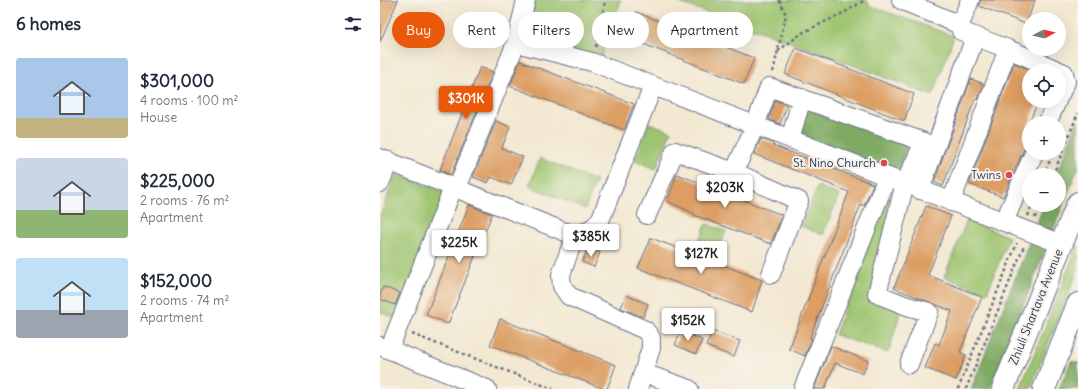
<!DOCTYPE html>
<html lang="en">
<head>
<meta charset="utf-8">
<style>
  :root { --surface:#fff; --page:#f2f2f3; --text:#1f2937; --muted:#747a83; --accent:#ea580c }
  body { margin:0; font-family:Delius,sans-serif; background:var(--page); color:var(--text); height:100vh; display:flex; flex-direction:column; font-size:15px; white-space:nowrap }
  * { box-sizing:border-box; margin:0 }
  p { font-size:13px; color:var(--muted) }
  .icon { flex:none; width:22px; height:22px; fill:none; stroke:currentColor; stroke-width:2; stroke-linecap:round; stroke-linejoin:round }
  .map { position:relative; flex:1; overflow:hidden }
  .side { display:flex; flex-direction:column; background:var(--surface); width:380px }
  .side>* { flex:none }
  .top-card { position:absolute; left:12px; top:12px; width:380px; height:36px; display:flex; gap:8px }
  .needle { width:26px; rotate:83deg }
  .fabs { position:absolute; left:642px; top:12px; display:grid; gap:8px }
  .fabs a { display:grid; place-items:center; width:44px; height:44px; border-radius:50%; background:var(--surface); box-shadow:0 4px 16px #0002; font-size:20px }
  .price { position:absolute; translate:-50% -34px; padding:0 9px; border-radius:4px; background:#fff; color:#222; font-size:13px; line-height:26px; filter:drop-shadow(0 1px 2px #0008) }
  .price::after { content:''; position:absolute; left:50%; top:24px; width:12px; height:9px; margin-left:-6px; background:inherit; clip-path:polygon(0 0,100% 0,50% 100%) }
  .price.current { background:var(--accent); color:#fff }
  ul { padding:0; list-style:none }
  li { display:flex; align-items:center; gap:12px; height:100px; padding:0 16px }
  li span { display:grid; place-items:center; flex:none; width:112px; height:80px; border-radius:4px; color:#555 }
  li>.icon { margin-inline-start:auto }
  span .icon { width:48px; height:48px; fill:#fffc; stroke-width:1 }
  li b { font-size:17px }
  h2 { display:flex; justify-content:space-between; align-items:center; height:48px; padding:0 16px; font-size:17px }
  .chip { padding:0 14px; border-radius:18px; background:var(--surface); box-shadow:0 4px 16px #0002; font-size:14px; line-height:36px }
  .chip.current { background:var(--accent); color:#fff }
  main { display:flex; flex:1; min-height:0 }
  .map>svg:first-child { display:block }
  .green { fill:#9dc470; stroke:#5c7a67 }
  .forest { fill:#7eaa62; stroke:#4c6c60 }
  .building { fill:#dc9e64 }
  .lines { fill:none; stroke-linecap:round; stroke-linejoin:round }
  .minor-casing { stroke:#677086; stroke-width:20 }
  .major-casing { stroke:#677086; stroke-width:24 }
  .path { stroke:#677086; stroke-width:2.5; stroke-dasharray:3 3; stroke-linecap:butt }
  .minor { stroke:#fff; stroke-width:18 }
  .major { stroke:#fff; stroke-width:22 }
  .poi-dot { fill:#d1495b; stroke:#f7f3e8; stroke-width:1.5 }
  .labels { text-anchor:middle; stroke-width:4; stroke-linejoin:round; paint-order:stroke }
  .poi-label { font-size:12px; fill:#1b2f5e; stroke:#f7f3e8; text-anchor:end }
  .street-label { font-size:12px; fill:#1b2f5e; stroke:#f7f3e8 }
</style>
</head>
<body>
<main>
<section class="side">
<h2>6 homes<svg class="icon" aria-label="filters" viewBox="0 0 24 24"><path d="M4 7h16M4 17h16"/><circle cx="9" cy="7" r="2"/><circle cx="15" cy="17" r="2"/></svg></h2>
<ul>
<li><span style="background:linear-gradient(#a9c7e8 75%,#c2b280 0)"><svg class="icon" aria-label="home" viewBox="0 0 24 24"><path d="M3 11l9-7 9 7M6 9v11h12V9"/></svg></span><div><b>$301,000</b><p>4 rooms · 100 m²</p><p>House</p></div></li>
<li><span style="background:linear-gradient(#c9d6e8 65%,#8fb573 0)"><svg class="icon" aria-label="home" viewBox="0 0 24 24"><path d="M3 11l9-7 9 7M6 9v11h12V9"/></svg></span><div><b>$225,000</b><p>2 rooms · 76 m²</p><p>Apartment</p></div></li>
<li><span style="background:linear-gradient(#bfe0f5 65%,#9aa5b1 0)"><svg class="icon" aria-label="home" viewBox="0 0 24 24"><path d="M3 11l9-7 9 7M6 9v11h12V9"/></svg></span><div><b>$152,000</b><p>2 rooms · 74 m²</p><p>Apartment</p></div></li>
</ul>
</section>
<div class="map">
<svg width="698" height="389" viewBox="0 0 698 389">
  <rect width="100%" height="100%" fill="#f7f3e8"/>
  <filter id="ink" filterUnits="userSpaceOnUse"><feTurbulence type="fractalNoise" baseFrequency=".025" numOctaves="2"/><feDisplacementMap in="SourceGraphic" scale="8" xChannelSelector="R" yChannelSelector="G"/><feConvolveMatrix kernelMatrix="1 2 1 2 8 2 1 2 1" color-interpolation-filters="sRGB"/></filter>
  <filter id="wash" filterUnits="userSpaceOnUse"><feTurbulence type="fractalNoise" baseFrequency=".012" numOctaves="4" result="noise"/><feDisplacementMap in="SourceGraphic" scale="16" xChannelSelector="R" yChannelSelector="G"/><feGaussianBlur stdDeviation="0.9" result="paint"/><feColorMatrix in="noise" values="0 0 0 0 0 0 0 0 0 0 0 0 0 0 0 0 0 1.4 0 .05"/><feComposite in="paint" operator="in"/></filter>
  <g filter="url(#wash)">
    <rect width="100%" height="100%" fill="#f3e8d1"/>
    <path class="green" d="M147,0H241L220,61L136,29Z
      M292,0H487L490,6L574,36L553,96L444,54Z
      M269,123L291,131L276,169L255,161Z
      M160,158L216,181L205,209L149,186Z
      M16,174L66,193L17,319L0,312V216Z
      M438,186L459,195L443,235L421,226Z
      M504,195L519,200L490,297L521,311L508,353L455,335Z
      M587,220L629,237L607,293L564,277Z
      M326,224L346,231L337,254L317,246Z
      M698,245V270L650,389H640Z"/>
    <path class="forest" d="M430,104L529,141L517,175L417,138Z
      M698,120V168L610,389H591L664,205H679V175H676Z
      M691,361L698,363V389H679Z"/>
    <g id="blocks">
      <path class="building" d="M0,0H18L0,42Z
        M600,0H655L646,24L599,6Z
        M256,12L374,58L364,84L246,37Z
        M416,48L534,94L524,121L405,74Z
        M140,61L254,104L244,130L130,86Z
        M634,63L653,71H649V101H658L643,138L649,140V144L644,149L623,197L589,184Z
        M100,67L113,72L71,175L60,170Z
        M591,79L604,84L598,100L595,99L563,186L554,182Z
        M395,100L407,105L400,124L389,119Z
        M116,121L130,127L122,148L143,157L131,185L111,177L108,183L93,177Z
        M381,139L393,143L392,145L493,184L484,206L481,204L430,338L432,339L425,356L409,349L469,192L374,154Z
        M297,174L402,215L391,244L314,215L315,214L287,201Z
        M89,205L112,214L68,324L46,315Z
        M546,206L571,216L548,275L602,297L580,352L586,355L576,380L545,368L555,343L559,345L572,311L514,288Z
        M271,238L382,280L372,312L258,268Z
        M208,248L220,253L214,267L202,262Z
        M3,287L20,293L15,305L0,299V296Z
        M246,295L268,304L263,317L241,308Z
        M120,319L236,365L227,389H224L110,345Z
        M301,331L322,340L316,354L295,345Z
        M332,331L360,341L354,357L326,346Z
        M451,346L488,361L483,374L455,363L445,389H434Z"/>
    </g>
  </g>
  <g filter="url(#ink)">
    <use href="#blocks" fill-opacity="0" stroke="#677086" stroke-width="1"/>
    <g class="lines">
      <defs>
        <path id="minor" d="M521,0L580,25L590,0
          M581,31L628,49L684,73L686,82L679,96
          M136,43L212,62L681,244
          M667,123L677,101
          M410,139L422,98
          M0,158L198,237
          M354,172L375,126L389,87L544,142L525,183L497,294L527,306L549,312L529,364
          M0,183L9,161
          M540,190L595,37
          M571,202L628,49
          M267,215L295,151L354,172L419,201L391,274
          M624,222L654,153
          M0,346L107,389
          M9,350L71,193L77,188L136,43L146,0
          M275,377L309,389
          M258,389L271,348V338L265,330L189,296L182,286L181,275L190,249L198,237L215,226L221,218L273,86
          M423,389L507,177"/>
        <path id="major" d="M623,389L698,203
          M664,389L698,304"/>
      </defs>
      <use href="#minor" class="minor-casing"/>
      <use href="#major" class="major-casing"/>
      <path class="path" d="M216,47L221,25L225,0
        M398,51L422,33L467,11L485,0
        M393,72L406,15L399,0
        M679,138L682,131
        M664,175L673,153
        M673,175L698,113
        M648,216L652,205
        M655,218L660,205
        M32,334L173,389
        M578,389L637,243
        M586,389L644,246"/>
      <use href="#minor" class="minor"/>
      <use href="#major" class="major"/>
    </g>
  </g>
  <g class="poi-dot">
    <circle cx="504" cy="163" r="4"/>
    <circle cx="629" cy="175" r="4"/>
  </g>
  <g class="labels">
    <g class="poi-label">
      <text x="496" y="167">St. Nino Church</text>
      <text x="621" y="179">Twins</text>
    </g>
    <g class="street-label">
      <text transform="translate(656 307) rotate(-68)" y="4">Zhiuli Shartava Avenue</text>
    </g>
  </g>
</svg>
<div class="fabs">
<a><svg class="needle" viewBox="-14 -14 28 28"><path d="M0-13l5 13h-10z" fill="#e53935"/><path d="M0 13l5-13h-10z" fill="#747a83"/></svg></a>
<a><svg class="icon" aria-label="locate" viewBox="0 0 24 24"><circle cx="12" cy="12" r="6"/><path d="M12 2v4M12 18v4M2 12h4M18 12h4"/></svg></a>
<a>+</a>
<a>−</a>
</div>
<b class="price current" style="left:86px;top:120px">$301K</b>
<b class="price" style="left:345px;top:209px">$203K</b>
<b class="price" style="left:211px;top:258px">$385K</b>
<b class="price" style="left:79px;top:264px">$225K</b>
<b class="price" style="left:321px;top:275px">$127K</b>
<b class="price" style="left:308px;top:342px">$152K</b>
<div class="top-card">
<a class="chip current">Buy</a>
<a class="chip">Rent</a>
<a class="chip">Filters</a>
<a class="chip">New</a>
<a class="chip">Apartment</a>
</div>
</div>
</main>
</body>
</html>
